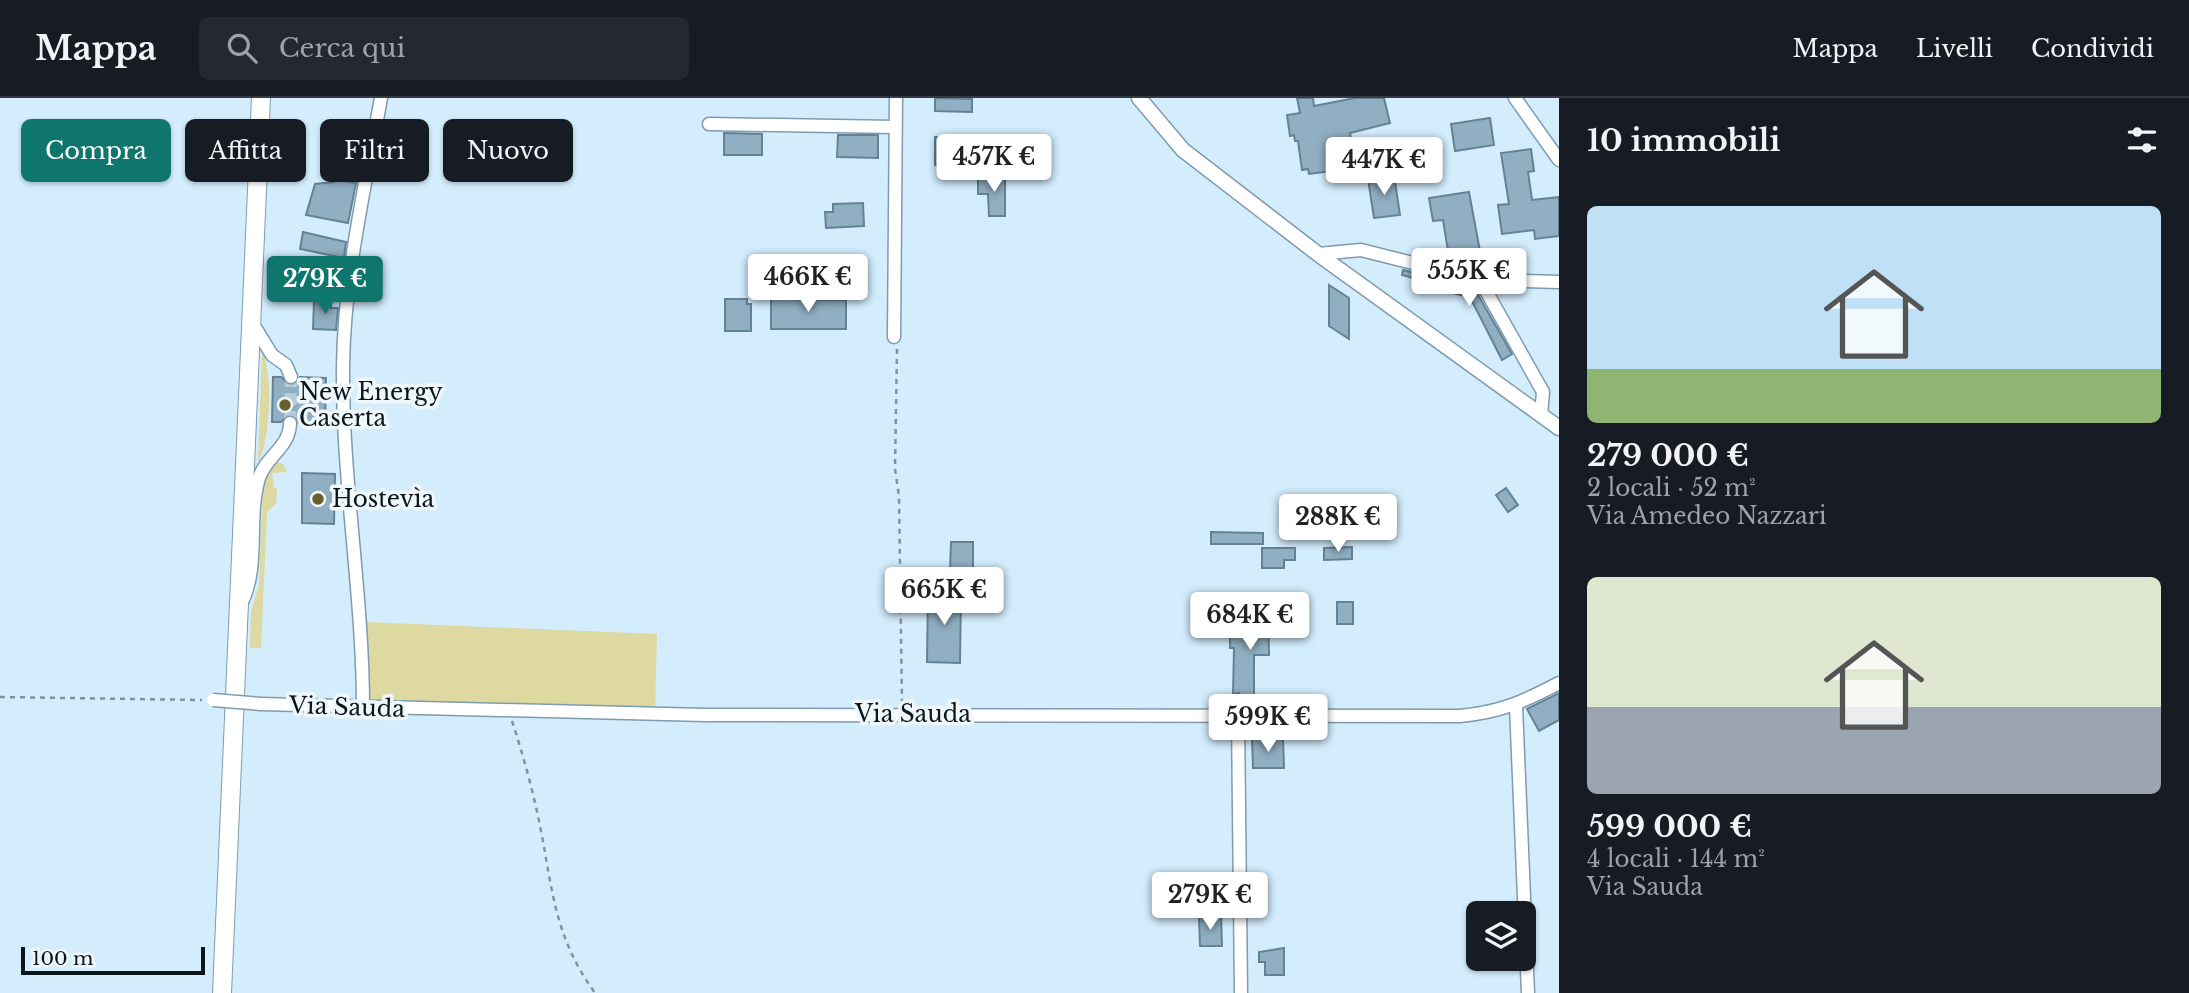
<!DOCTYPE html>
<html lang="it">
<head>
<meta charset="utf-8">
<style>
  :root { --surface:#171b24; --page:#242831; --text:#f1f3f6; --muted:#9ea1a6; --line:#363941; --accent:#0f766e }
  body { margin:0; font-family:"Libre Baskerville",serif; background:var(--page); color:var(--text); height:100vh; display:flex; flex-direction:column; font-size:26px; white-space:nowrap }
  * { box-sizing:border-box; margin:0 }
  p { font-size:23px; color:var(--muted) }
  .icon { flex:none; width:38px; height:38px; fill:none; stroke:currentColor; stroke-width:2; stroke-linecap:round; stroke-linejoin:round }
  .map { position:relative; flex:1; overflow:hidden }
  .details { display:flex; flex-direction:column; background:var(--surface); width:630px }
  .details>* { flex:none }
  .top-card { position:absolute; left:21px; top:21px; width:665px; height:63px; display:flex; gap:14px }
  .buttons { position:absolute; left:1466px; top:803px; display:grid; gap:14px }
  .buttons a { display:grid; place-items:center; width:70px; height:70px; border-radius:10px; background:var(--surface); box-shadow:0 2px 5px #0004; font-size:35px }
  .scale { position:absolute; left:21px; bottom:18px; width:184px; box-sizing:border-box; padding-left:7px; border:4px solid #0a151c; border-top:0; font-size:19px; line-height:24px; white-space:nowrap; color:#0a151c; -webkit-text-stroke:5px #f0f7fb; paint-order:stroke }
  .price { position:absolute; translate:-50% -60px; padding:0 16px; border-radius:7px; background:#fff; color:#222; font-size:23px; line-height:46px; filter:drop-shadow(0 2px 4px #0008) }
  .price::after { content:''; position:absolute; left:50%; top:42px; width:21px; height:16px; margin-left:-10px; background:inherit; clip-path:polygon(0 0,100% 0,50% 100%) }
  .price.active { background:var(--accent); color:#fff }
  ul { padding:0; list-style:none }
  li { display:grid; align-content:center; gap:14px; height:371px; padding:0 28px }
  li span { display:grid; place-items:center; height:217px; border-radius:10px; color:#555 }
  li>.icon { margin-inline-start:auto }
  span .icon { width:126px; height:126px; fill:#fffc; stroke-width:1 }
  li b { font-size:30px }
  h2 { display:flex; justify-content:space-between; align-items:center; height:84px; padding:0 28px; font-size:30px }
  .tag { padding:0 24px; border-radius:10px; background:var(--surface); box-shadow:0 2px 5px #0004; font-size:24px; line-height:63px }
  .tag.active { background:var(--accent); color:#fff }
  header { display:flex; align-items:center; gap:42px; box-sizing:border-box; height:98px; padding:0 35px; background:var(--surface); border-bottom:2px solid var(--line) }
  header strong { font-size:33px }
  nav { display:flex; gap:38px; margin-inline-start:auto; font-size:24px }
  .search { width:490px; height:63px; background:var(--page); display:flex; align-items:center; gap:18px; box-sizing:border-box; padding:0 24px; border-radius:10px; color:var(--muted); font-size:26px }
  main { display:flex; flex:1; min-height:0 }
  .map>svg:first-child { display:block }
  .green { fill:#ded8a1 }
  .building { fill:#91afc3; stroke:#658295; stroke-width:2 }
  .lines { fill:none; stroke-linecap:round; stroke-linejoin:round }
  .minor-tunnel { stroke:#b5cddb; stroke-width:12; stroke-dasharray:12 6; stroke-linecap:butt }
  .minor-casing { stroke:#7e9caf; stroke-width:15 }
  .major-casing { stroke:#7e9caf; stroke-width:17 }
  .highway-casing { stroke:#7e9caf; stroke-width:20 }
  .path { stroke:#7f939f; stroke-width:2.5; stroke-dasharray:5 5; stroke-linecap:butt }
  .minor { stroke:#fff; stroke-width:12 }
  .major { stroke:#fff; stroke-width:14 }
  .highway { stroke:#fff; stroke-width:18 }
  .minor-bridge-casing { stroke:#7e9caf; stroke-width:15; stroke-linecap:butt }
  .minor-bridge { stroke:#fff; stroke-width:12 }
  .poi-dot { fill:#67612d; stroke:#f0f7fb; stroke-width:2.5 }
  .labels { text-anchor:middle; stroke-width:7; stroke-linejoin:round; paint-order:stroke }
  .poi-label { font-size:23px; fill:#0a151c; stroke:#f0f7fb; text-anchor:start }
  .street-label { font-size:23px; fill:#0a151c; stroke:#f0f7fb }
</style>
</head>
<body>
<header>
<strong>Mappa</strong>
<div class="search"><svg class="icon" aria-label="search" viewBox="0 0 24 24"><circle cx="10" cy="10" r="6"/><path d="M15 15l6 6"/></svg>Cerca qui</div>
<nav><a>Mappa</a><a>Livelli</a><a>Condividi</a></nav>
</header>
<main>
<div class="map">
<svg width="1559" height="895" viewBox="0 0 1559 895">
  <rect width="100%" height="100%" fill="#d3edfd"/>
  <path class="green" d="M262,254C274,273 270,346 258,364Z
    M277,364L283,366L287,374L272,375L274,390H277L276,406L267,414L261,550H250L251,513L259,486L263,390L271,365Z
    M366,524L657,536L655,613L374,605L370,601Z"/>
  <path class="building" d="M935,0L972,1V14L935,13Z
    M1297,0H1313L1314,8L1355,0H1384L1390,25L1350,35L1355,70L1309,76L1308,71L1302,72L1298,43H1295L1294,37L1290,38L1287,17L1300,15Z
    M1490,20L1494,47L1455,53L1451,26Z
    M724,35L762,36V57H724Z
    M838,37H878V60L837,59Z
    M935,39L983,40V68L935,67Z
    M1531,51L1534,73L1528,74L1532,102L1559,99V138L1535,141L1534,132L1502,136L1498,107L1509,106L1501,55Z
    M1431,68L1432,82L1419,83L1418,69Z
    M1394,77L1400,117L1374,120L1368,81Z
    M978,78H1005V118H989L988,96H978Z
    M334,81L356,85L348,125L306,117L315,86L334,84Z
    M1469,94L1482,164L1458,167L1450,165L1443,122L1433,123L1429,100Z
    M863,105L864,128L826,130L825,114H833V106Z
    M303,134L346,144L344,160L300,151Z
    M1403,172L1474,190L1512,256L1502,262L1470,199L1431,190L1432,185L1402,177Z
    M1329,187L1349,200V241L1329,228Z
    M725,201H747V206H751V233H725Z
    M771,201L846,202V231H771Z
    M314,203L331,204V210H338L336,232L313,231Z
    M273,279H281L291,288L297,285L300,279L326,280L325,326L299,325L290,316L281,324H272Z
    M302,375L335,376L334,426L302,425Z
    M1506,390L1518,407L1508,414L1496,397Z
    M1211,434L1263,435V446H1211Z
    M951,444H973V473L950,472Z
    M1352,449V461L1324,462V450Z
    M1262,450H1295V462H1284V470H1262Z
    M928,492L961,493L960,565L927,564Z
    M1254,503H1268L1269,557H1254V600H1239V595L1233,596L1234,550H1230V537H1255Z
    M1337,504H1353V526H1337Z
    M1559,595V622L1539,633L1527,611Z
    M1252,641H1283L1284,670H1253Z
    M1199,819H1221L1222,848H1200Z
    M1284,850V877H1265V864H1259V854Z"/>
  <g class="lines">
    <path class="minor-tunnel" d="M290,325L291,279"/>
    <defs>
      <path id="minor" d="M1515,0L1559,62
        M709,26L895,29
        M1318,156L1361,152L1480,182L1559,184
        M1480,182L1543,294L1541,316
        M251,223L272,257L286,267L291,279
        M894,239L896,0
        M242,504C260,467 247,420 259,380C266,358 290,349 290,325
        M261,606L705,617L1460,618C1501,614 1523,604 1559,585
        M1516,608L1528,895
        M363,610C363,496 342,383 343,269C344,178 365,89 381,0
        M1238,619L1241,895"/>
      <path id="major" d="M1139,0L1183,52L1318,156L1559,330"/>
      <path id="highway" d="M222,895L261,0"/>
    </defs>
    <use href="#minor" class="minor-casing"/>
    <use href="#major" class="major-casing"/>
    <use href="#highway" class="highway-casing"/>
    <path class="path" d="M897,251L895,371L899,398L902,605
      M0,599L202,602
      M512,623C523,657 533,692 540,728C553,793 554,838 595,895"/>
    <use href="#minor" class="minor"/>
    <use href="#major" class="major"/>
    <use href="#highway" class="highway"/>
    <defs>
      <path id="minor-bridge" d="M213,602L261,606"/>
    </defs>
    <use href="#minor-bridge" class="minor-bridge-casing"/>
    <use href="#minor-bridge" class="minor-bridge"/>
  </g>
  <g class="poi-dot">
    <circle cx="285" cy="307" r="7"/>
    <circle cx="318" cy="401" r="7"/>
  </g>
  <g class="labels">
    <g class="poi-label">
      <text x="299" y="302">New Energy<tspan x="299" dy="26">Caserta</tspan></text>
      <text x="332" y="409">Hostevìa</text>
    </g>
    <g class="street-label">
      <text transform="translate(347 609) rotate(2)" y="8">Via Sauda</text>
      <text x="913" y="624">Via Sauda</text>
    </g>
  </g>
</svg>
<div class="buttons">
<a><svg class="icon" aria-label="layers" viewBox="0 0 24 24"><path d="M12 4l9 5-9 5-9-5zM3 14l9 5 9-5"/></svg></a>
</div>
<div class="scale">100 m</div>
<b class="price" style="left:994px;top:96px">457K €</b>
<b class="price" style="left:1384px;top:99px">447K €</b>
<b class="price" style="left:1469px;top:210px">555K €</b>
<b class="price" style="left:808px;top:216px">466K €</b>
<b class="price active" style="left:325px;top:218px">279K €</b>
<b class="price" style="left:1338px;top:456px">288K €</b>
<b class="price" style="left:944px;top:529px">665K €</b>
<b class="price" style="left:1250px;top:554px">684K €</b>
<b class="price" style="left:1268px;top:656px">599K €</b>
<b class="price" style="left:1210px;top:834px">279K €</b>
<div class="top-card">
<a class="tag active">Compra</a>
<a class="tag">Affitta</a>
<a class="tag">Filtri</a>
<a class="tag">Nuovo</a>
</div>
</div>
<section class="details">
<h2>10 immobili<svg class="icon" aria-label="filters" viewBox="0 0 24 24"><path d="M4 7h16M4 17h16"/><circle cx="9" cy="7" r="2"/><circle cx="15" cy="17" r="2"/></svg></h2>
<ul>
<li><span style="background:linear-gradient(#bfe0f5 75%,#8fb573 0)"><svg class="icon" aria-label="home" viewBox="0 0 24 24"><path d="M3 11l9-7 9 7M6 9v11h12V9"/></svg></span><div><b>279 000 €</b><p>2 locali · 52 m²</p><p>Via Amedeo Nazzari</p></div></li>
<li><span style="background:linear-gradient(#dfe7d0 60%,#9aa5b1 0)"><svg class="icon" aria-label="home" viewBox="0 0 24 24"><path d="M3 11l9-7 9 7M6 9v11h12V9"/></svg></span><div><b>599 000 €</b><p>4 locali · 144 m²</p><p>Via Sauda</p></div></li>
</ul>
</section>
</main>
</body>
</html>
